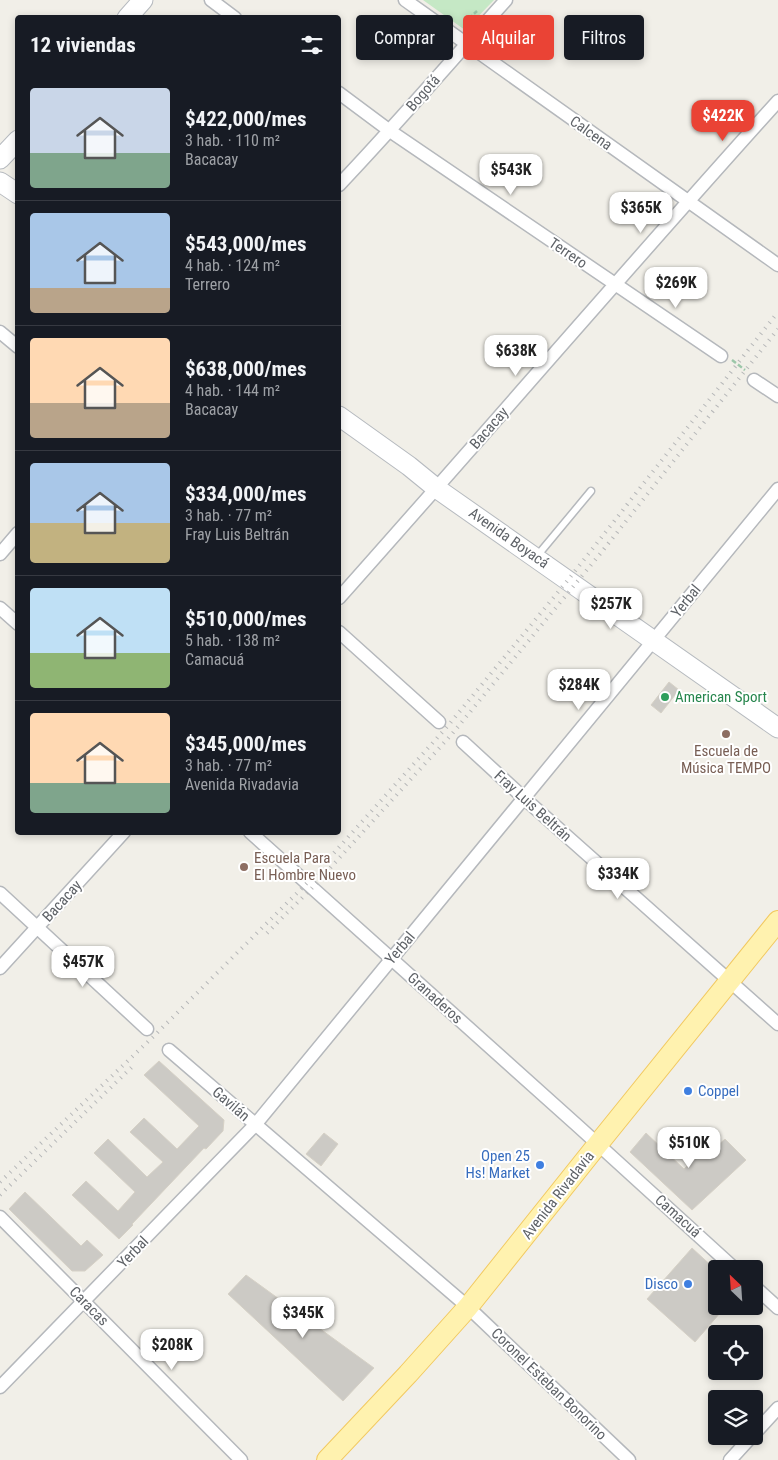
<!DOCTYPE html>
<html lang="es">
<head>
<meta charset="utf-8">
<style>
  :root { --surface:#171b24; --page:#242831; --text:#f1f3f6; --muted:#9ea1a6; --line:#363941; --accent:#ea4335 }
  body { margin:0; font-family:"Roboto Condensed",sans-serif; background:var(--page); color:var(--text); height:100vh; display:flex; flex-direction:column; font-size:19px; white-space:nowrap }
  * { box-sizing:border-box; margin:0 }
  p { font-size:16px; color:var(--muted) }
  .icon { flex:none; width:28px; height:28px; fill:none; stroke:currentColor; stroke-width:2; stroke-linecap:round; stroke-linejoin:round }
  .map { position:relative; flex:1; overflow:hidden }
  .drawer { position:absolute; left:15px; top:15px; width:326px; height:820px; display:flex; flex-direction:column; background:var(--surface); border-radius:5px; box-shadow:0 2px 8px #0003 }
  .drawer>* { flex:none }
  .banner { position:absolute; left:356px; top:15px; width:346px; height:45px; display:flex; gap:10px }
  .needle { width:32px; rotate:335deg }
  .buttons { position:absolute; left:708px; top:1260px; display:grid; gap:10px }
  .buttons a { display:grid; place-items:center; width:55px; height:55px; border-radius:5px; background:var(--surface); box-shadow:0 2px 8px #0003; font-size:25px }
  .price { position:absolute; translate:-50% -42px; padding:0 11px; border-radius:10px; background:#fff; color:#222; font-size:16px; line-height:32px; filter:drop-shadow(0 1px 2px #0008) }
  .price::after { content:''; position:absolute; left:50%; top:30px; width:15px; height:11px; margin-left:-8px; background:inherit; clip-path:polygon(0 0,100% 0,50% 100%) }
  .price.on { background:var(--accent); color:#fff }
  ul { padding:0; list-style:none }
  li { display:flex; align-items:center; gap:15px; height:125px; padding:0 15px }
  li+li { border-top:1px solid var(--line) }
  li span { display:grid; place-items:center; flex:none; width:140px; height:100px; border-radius:5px; color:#555 }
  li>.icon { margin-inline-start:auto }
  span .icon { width:60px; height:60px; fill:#fffc; stroke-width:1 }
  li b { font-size:21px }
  h2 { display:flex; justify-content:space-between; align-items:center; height:60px; padding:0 15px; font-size:21px }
  .pill { padding:0 18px; border-radius:5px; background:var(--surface); box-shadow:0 2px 8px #0003; font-size:18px; line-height:45px }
  .pill.on { background:var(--accent); color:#fff }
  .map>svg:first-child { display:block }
  .green { fill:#c5e8c5 }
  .building { fill:#cccac5; stroke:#d6d1c6 }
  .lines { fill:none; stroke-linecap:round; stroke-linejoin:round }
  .lane-casing { stroke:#b5b8bc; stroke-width:9 }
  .street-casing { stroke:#b5b8bc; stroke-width:15 }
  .secondary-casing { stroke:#b6babf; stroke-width:21 }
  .primary-casing { stroke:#f2c960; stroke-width:22 }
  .path { stroke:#9cc7a9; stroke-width:2.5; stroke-dasharray:5 2.5; stroke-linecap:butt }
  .lane { stroke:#fff; stroke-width:6 }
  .street { stroke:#fff; stroke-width:12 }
  .secondary { stroke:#fff; stroke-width:19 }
  .primary { stroke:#fff2af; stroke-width:20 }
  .rail { stroke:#b6b7b8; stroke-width:4; stroke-dasharray:1 6; stroke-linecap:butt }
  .leisure-dot { fill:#2e9e5b; stroke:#fff; stroke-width:2 }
  .education-dot { fill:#8d6e63; stroke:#fff; stroke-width:2 }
  .shop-dot { fill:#3f7fe0; stroke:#fff; stroke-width:2 }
  .labels { text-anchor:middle; stroke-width:4; stroke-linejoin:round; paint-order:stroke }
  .street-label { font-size:15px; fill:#5f6368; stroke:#fff }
  .leisure-label { font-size:15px; fill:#27864d; stroke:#fff; text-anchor:start }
  .education-label { font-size:15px; fill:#785e54; stroke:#fff }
  .shop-label { font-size:15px; fill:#366cbe; stroke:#fff; text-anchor:end }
</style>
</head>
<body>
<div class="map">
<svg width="778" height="1460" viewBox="0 0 778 1460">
  <rect width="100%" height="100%" fill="#f1efe8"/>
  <path class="green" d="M423,0H494L465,30Z"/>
  <path class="building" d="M669,682L679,690L661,713L651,705Z
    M159,1061L224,1120L223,1131L206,1149L204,1148L132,1224L133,1225L119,1239L72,1195L86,1181L118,1211L135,1192L94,1153L108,1139L147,1177L163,1162L130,1132L144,1118L177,1149L199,1126L144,1075Z
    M324,1133L338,1144L321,1166L306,1154Z
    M646,1133L684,1169L701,1153L706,1156L725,1139L746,1160L692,1210L630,1152Z
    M25,1192L81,1246L87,1240L103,1255L85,1271H72L9,1209Z
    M692,1248L716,1270V1306H726L695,1342L647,1299Z
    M246,1275L374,1368L343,1401L228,1294Z"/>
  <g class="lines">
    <defs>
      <path id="lane" d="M537,556L591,491"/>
      <path id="street" d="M211,0L235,18
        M405,0L778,265
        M339,93L390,131L721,356
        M339,185C396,125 450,62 506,0
        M0,332L18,347
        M754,380L778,396
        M0,554L18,533
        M339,598C486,433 630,265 778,101
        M0,608L18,624
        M339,632L439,722
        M463,742L525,799L778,1024
        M250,832L579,1127L735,1269
        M0,893L147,1029
        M0,968L124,832
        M169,1050L468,1307L629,1460
        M0,1217L241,1460
        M754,1286L778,1308
        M0,1387L255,1125L778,489
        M754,1434L778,1408
        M730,1460L752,1436"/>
      <path id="secondary" d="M127,18L143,0
        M0,159L18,140
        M0,182L18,194
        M339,416L409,466L436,488L778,728"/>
      <path id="primary" d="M327,1460L408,1374L468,1307L598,1144L778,921"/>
    </defs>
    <use href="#lane" class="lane-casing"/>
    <use href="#street" class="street-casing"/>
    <use href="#secondary" class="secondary-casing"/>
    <use href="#primary" class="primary-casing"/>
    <path class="path" d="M469,24L466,21L477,11
      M732,360L745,370"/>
    <use href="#lane" class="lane"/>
    <use href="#street" class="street"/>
    <use href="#secondary" class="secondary"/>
    <use href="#primary" class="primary"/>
    <path class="rail" d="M267,933L312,888L452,734L600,554L778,329
      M0,1182L154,1036L307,883L446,728L568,580L778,312
      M0,1195L132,1067"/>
  </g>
  <circle class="leisure-dot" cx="665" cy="697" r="5"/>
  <g class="education-dot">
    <circle cx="726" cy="734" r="5"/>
    <circle cx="244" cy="867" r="5"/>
  </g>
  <g class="shop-dot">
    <circle cx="688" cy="1091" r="5"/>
    <circle cx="540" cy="1165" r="5"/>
    <circle cx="688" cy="1284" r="5"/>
  </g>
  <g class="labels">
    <g class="street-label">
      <text transform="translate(423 93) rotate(-49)" y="5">Bogotá</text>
      <text transform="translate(591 133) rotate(35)" y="5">Calcena</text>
      <text transform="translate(568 253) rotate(34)" y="5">Terrero</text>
      <text transform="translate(489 428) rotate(-49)" y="5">Bacacay</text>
      <text transform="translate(509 538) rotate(35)" y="5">Avenida Boyacá</text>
      <text transform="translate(686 601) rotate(-51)" y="5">Yerbal</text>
      <text transform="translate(533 806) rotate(42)" y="5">Fray Luis Beltrán</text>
      <text transform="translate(62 901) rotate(-48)" y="5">Bacacay</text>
      <text transform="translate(400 948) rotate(-50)" y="5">Yerbal</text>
      <text transform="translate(435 998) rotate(42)" y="5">Granaderos</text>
      <text transform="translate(231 1104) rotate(41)" y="5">Gavilán</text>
      <text transform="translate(558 1195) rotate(-52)" y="5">Avenida Rivadavia</text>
      <text transform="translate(678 1216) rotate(42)" y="5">Camacuá</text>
      <text transform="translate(133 1252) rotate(-46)" y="5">Yerbal</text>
      <text transform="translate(89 1306) rotate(45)" y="5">Caracas</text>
      <text transform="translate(549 1384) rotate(44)" y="5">Coronel Esteban Bonorino</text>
    </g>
    <g class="leisure-label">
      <text x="675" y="702">American Sport</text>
    </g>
    <g class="education-label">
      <text x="726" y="756">Escuela de<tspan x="726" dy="17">Música TEMPO</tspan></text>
      <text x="254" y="863" text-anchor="start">Escuela Para<tspan x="254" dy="17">El Hombre Nuevo</tspan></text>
    </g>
    <g class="shop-label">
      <text x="698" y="1096" text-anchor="start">Coppel</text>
      <text x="530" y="1161">Open 25<tspan x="530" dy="17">Hs! Market</tspan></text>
      <text x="678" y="1289">Disco</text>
    </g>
  </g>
</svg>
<div class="buttons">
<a><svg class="needle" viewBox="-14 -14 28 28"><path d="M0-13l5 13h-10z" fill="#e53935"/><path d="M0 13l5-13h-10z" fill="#9ea1a6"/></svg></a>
<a><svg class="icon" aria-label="locate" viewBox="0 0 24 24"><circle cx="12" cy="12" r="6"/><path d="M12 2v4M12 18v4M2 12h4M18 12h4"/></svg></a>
<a><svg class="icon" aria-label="layers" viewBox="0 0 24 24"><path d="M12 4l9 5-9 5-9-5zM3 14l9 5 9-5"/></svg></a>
</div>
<b class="price on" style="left:723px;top:142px">$422K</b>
<b class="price" style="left:511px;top:196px">$543K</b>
<b class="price" style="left:641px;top:234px">$365K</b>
<b class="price" style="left:676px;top:309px">$269K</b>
<b class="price" style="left:516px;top:377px">$638K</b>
<b class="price" style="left:611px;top:630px">$257K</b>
<b class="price" style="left:579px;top:711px">$284K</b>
<b class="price" style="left:618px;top:900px">$334K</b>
<b class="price" style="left:83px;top:988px">$457K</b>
<b class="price" style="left:689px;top:1169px">$510K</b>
<b class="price" style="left:303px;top:1339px">$345K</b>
<b class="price" style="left:172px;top:1371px">$208K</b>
<div class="banner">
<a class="pill">Comprar</a>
<a class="pill on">Alquilar</a>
<a class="pill">Filtros</a>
</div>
<section class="drawer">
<h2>12 viviendas<svg class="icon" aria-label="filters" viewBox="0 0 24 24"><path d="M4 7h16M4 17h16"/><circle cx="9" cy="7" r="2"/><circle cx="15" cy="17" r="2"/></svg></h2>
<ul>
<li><span style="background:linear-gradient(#c9d6e8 65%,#7fa58c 0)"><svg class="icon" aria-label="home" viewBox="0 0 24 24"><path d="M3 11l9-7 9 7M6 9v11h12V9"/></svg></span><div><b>$422,000/mes</b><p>3 hab. · 110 m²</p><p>Bacacay</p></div></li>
<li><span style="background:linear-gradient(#a9c7e8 75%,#b9a48a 0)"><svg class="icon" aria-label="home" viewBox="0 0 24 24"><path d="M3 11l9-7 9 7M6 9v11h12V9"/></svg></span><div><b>$543,000/mes</b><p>4 hab. · 124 m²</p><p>Terrero</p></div></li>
<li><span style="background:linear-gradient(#ffd9b3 65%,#b9a48a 0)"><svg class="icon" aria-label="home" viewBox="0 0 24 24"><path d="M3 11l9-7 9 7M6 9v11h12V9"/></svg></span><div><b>$638,000/mes</b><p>4 hab. · 144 m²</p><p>Bacacay</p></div></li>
<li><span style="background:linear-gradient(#a9c7e8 60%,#c2b280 0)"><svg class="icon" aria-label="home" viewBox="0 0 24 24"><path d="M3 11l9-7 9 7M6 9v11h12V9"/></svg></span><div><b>$334,000/mes</b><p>3 hab. · 77 m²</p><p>Fray Luis Beltrán</p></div></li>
<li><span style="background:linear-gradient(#bfe0f5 65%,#8fb573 0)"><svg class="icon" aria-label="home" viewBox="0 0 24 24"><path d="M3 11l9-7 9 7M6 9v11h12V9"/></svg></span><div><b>$510,000/mes</b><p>5 hab. · 138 m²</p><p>Camacuá</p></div></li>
<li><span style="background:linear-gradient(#ffd9b3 70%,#7fa58c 0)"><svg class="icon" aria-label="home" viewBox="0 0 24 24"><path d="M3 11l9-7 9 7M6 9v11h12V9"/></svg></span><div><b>$345,000/mes</b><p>3 hab. · 77 m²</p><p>Avenida Rivadavia</p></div></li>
</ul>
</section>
</div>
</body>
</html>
